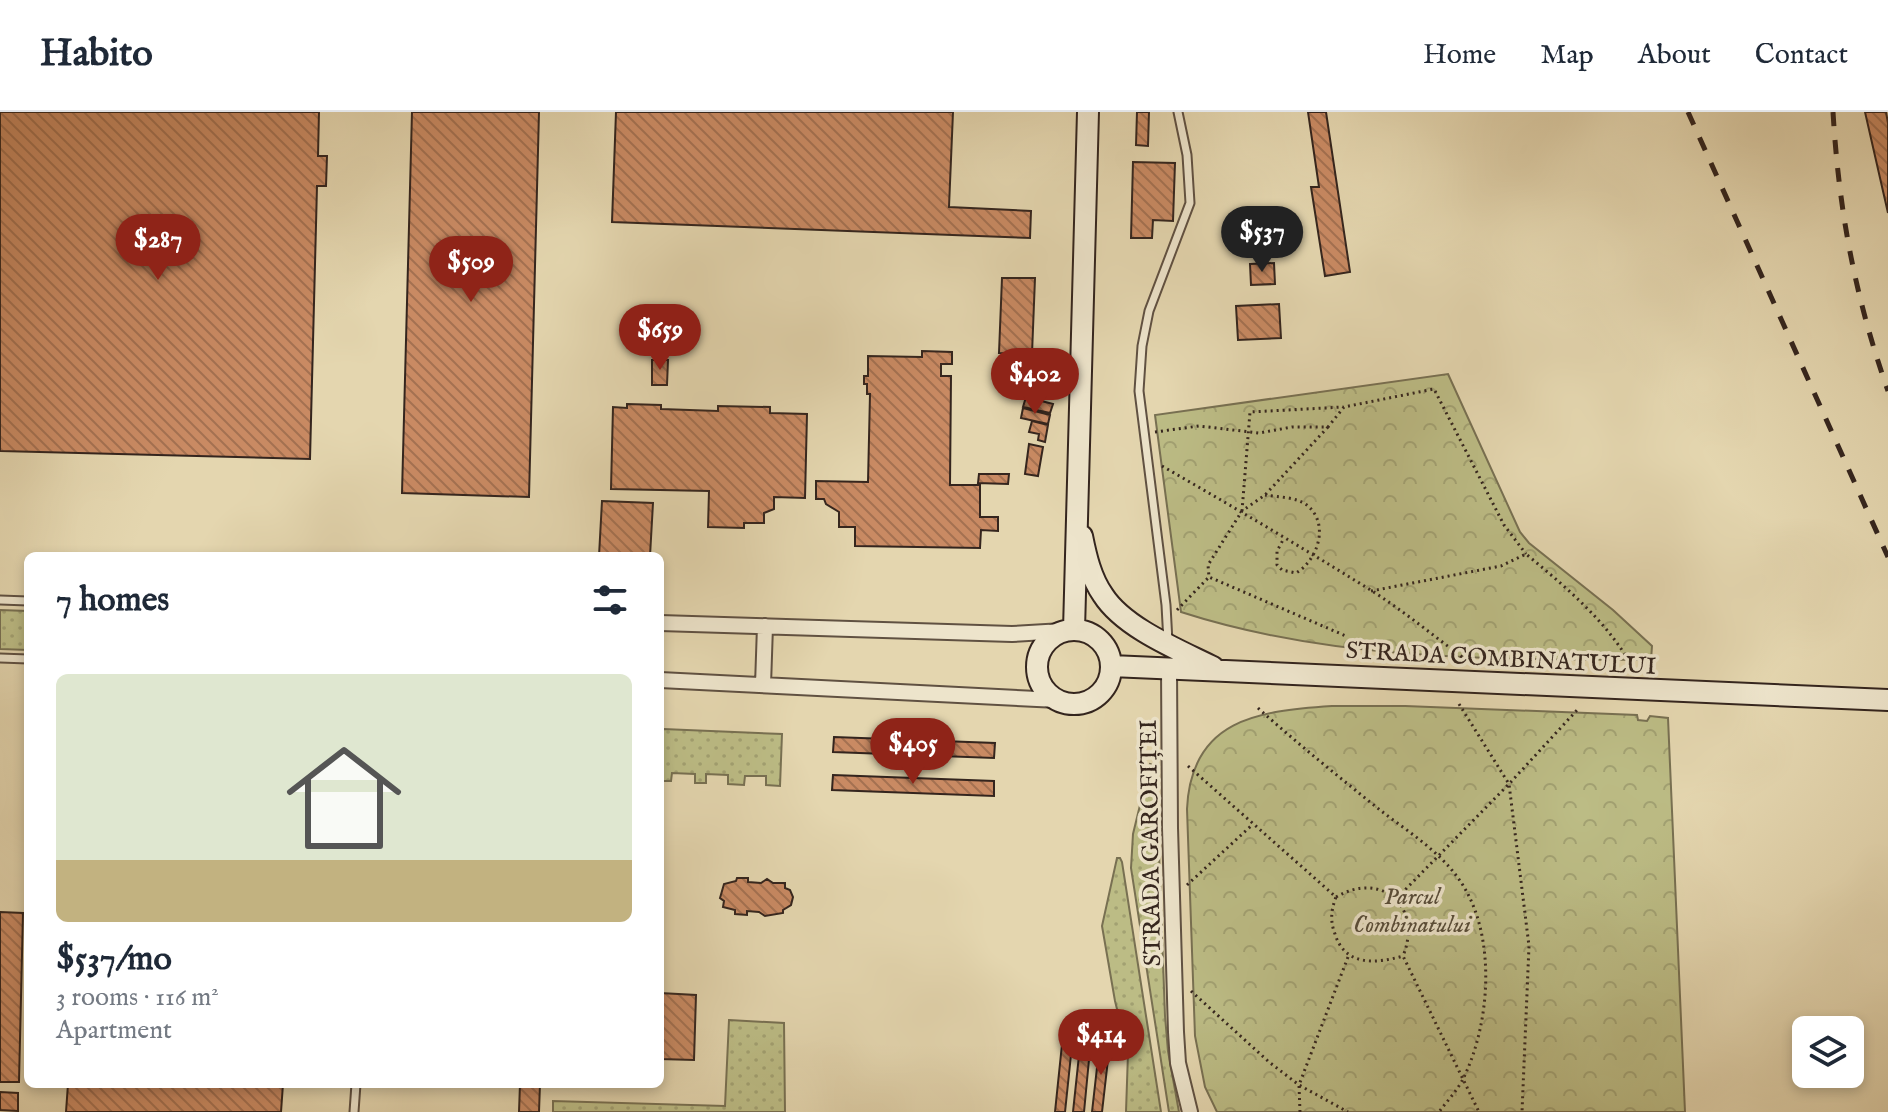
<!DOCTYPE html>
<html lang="en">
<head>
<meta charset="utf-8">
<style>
  :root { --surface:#fff; --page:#f2f2f3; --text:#1f2937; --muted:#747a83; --line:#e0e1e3; --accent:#8f2418 }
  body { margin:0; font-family:"IM FELL English",serif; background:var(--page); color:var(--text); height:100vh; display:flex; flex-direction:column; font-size:30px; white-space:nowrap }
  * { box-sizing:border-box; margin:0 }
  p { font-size:26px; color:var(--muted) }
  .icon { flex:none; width:44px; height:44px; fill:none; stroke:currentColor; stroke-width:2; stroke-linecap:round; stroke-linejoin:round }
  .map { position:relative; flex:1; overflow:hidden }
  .panel { position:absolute; left:24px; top:440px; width:640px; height:536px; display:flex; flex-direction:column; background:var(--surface); border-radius:12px; box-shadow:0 4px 12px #0003 }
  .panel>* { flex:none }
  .tools { position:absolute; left:1792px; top:904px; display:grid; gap:16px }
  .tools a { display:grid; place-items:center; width:72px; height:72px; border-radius:12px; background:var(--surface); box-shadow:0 4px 12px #0003; font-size:40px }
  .price { position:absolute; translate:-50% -68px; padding:0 18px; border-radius:28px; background:var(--accent); color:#fff; font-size:26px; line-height:52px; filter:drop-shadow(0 2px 4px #0008) }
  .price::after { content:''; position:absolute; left:50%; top:48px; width:24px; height:18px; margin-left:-12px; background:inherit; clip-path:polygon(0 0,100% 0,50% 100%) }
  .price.current { background:#222; color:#fff }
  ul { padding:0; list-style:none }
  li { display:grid; align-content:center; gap:16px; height:424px; padding:0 32px }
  li span { display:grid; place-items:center; height:248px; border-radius:12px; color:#555 }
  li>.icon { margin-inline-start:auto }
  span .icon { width:144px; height:144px; fill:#fffc; stroke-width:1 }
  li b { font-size:34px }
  h2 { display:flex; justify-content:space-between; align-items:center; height:96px; padding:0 32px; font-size:34px }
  header { display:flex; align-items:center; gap:48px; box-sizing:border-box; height:112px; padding:0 40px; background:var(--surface); border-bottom:2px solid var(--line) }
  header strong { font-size:38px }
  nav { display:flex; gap:44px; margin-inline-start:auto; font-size:28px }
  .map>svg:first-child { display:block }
  .grass { fill:url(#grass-dots); stroke:#787052; stroke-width:2 }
  .park { fill:url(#park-crowns); stroke:#787052; stroke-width:2 }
  .building { fill:url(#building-back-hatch); stroke:#34251e; stroke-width:2 }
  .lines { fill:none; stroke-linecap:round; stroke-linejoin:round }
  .lane-casing { stroke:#605142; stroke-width:11 }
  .street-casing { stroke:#605142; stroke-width:18 }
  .secondary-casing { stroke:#34251e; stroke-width:24 }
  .path { stroke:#34251e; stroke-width:3; stroke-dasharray:2 4; stroke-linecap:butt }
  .lane { stroke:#ede4cb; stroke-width:7 }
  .street { stroke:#ede4cb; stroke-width:14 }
  .secondary { stroke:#ede4cb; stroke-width:20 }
  .rail { stroke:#34251e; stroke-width:5; stroke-dasharray:14 14; stroke-linecap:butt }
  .labels { text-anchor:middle; stroke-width:7; stroke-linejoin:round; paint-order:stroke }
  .street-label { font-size:24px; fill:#34251e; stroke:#ede4cb }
  .park-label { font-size:24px; font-style:italic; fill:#564b38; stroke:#ede4cb }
</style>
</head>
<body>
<header>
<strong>Habito</strong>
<nav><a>Home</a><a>Map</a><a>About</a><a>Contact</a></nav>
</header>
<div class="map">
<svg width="1888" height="1000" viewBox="0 0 1888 1000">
  <defs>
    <pattern id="grass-dots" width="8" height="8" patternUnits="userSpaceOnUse" patternTransform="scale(2)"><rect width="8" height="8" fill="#bcbc85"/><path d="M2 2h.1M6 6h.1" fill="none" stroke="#a2a172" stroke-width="1.8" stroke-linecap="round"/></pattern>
    <pattern id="park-crowns" width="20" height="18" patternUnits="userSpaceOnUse" patternTransform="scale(2)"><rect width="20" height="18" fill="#bcbc85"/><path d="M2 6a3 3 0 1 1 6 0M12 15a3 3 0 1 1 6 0" fill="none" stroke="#a2a172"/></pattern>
    <pattern id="building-back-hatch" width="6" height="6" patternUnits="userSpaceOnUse" patternTransform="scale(2)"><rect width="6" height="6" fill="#c98a63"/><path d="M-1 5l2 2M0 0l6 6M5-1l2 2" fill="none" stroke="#a47151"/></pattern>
  </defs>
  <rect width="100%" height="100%" fill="#e4d6af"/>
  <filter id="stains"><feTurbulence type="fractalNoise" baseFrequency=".0025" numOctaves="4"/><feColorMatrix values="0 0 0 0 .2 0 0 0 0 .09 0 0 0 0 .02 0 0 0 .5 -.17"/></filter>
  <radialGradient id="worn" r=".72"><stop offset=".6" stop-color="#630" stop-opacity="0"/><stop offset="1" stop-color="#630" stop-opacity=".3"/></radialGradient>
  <path class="grass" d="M0,498L28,499V538L0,537Z
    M663,617L782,622L780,674L766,673V664H745L744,673L728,672V663L706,662V671H695V662L672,661L671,669H661Z
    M1150,652L1155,654L1156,659L1165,904L1168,939L1179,1000H1169L1131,756L1133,722Z
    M1117,746H1120L1122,750L1161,1000H1126L1128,941L1115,889L1102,814Z
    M729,908L784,911L785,1000H553V989L725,994Z"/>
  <path class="park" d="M1448,262L1520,420L1529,431L1613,498L1652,534L1651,548C1493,547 1333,549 1181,500L1155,303Z
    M1332,594H1405L1637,603L1638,608L1647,609L1650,604L1668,606L1685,1000H1217L1205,975L1195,924L1187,697C1191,607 1258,599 1332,594Z"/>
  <path class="building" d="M0,0H319L318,44H327L326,74H317L310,347L0,339Z
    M412,0H539L529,385L402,381Z
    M616,0H953L949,95L1031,99L1030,126L612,110Z
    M1137,0H1149L1148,34L1136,33Z
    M1308,0H1326L1350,160L1325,164L1311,75H1319Z
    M1865,0H1886L1888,11V101Z
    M1133,50L1175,51L1173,109L1153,108L1152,126H1131Z
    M1274,151L1275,172L1251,173L1250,152Z
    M1002,166H1035L1032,242L999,241Z
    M1279,192L1281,226L1238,228L1236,194Z
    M922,239L952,240V252H941V264H951L950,373H980V405H998V419L981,418L980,436L855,434V415H839V400L826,392L824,387H816V369L868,370L870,282H867V272H864V264H868V244L922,245Z
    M652,248H668L667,273H652Z
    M1026,285L1053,292L1050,301L1023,295Z
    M627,292L661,293V297L718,299V294L770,295V301L807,302L805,386L774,385V397L764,401V411H744V416L708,415L709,379L611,377L613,295L627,296Z
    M1023,296L1050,303L1048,312L1021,306Z
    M1032,309L1048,313L1045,330L1038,328L1039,322L1029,320Z
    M1029,332L1043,335L1038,364L1025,362Z
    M979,362H1009L1008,372L978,371Z
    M602,389L653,391L650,444H599Z
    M834,625L995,631L994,646L833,640Z
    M833,663L994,669V684L832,678Z
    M737,766H748V770L761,771L767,767L773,771H785V776L790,778L793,785L791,793L783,798V801L765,804L759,800L747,799V803L735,802V798L723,795L724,789L720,786L724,772L736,769Z
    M0,800L23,801L19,970H0Z
    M660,881L696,883L694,948L660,947Z
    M1064,913L1074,914L1065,1000H1055Z
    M1082,915L1092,916L1084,1000H1073Z
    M1100,929L1110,930L1102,1000H1092Z
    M68,972H283L281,1000H66Z
    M520,972H540L539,1000H519Z
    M0,980L18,981V999L0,998Z"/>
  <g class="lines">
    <defs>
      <path id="lane" d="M0,488L28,489
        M1168,530L1166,493L1139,279L1142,234L1149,199L1190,91L1187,43L1178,0
        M0,546L28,547
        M354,1000L356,972"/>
      <path id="street" d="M660,511L1012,522L1063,519
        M1169,556L1170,716L1176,920L1178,951L1190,1000
        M660,568L1058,588
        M763,573L765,514"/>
      <path id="secondary" d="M1082,424C1086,444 1091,466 1103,483C1124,516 1179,538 1213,555
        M1074,518L1088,0
        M1037 555a37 37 0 1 1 74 0a37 37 0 1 1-74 0Z
        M1111,554L1888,588"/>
    </defs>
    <use href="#lane" class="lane-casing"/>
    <use href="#street" class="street-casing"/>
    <use href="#secondary" class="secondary-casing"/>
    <path class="path" d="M1328,315L1265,383L1242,399L1208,453L1209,465L1346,524
      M1155,320L1199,314L1259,321L1292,315H1328L1344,295L1434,277L1504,413L1526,442
      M1162,354C1232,394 1301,435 1369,477C1404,499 1436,526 1469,550
      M1265,383C1278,385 1298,385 1308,394C1330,413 1317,449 1296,461L1282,458L1277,453V439L1283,428
      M1242,399L1250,300L1343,295
      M1371,479L1501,454L1526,442C1567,476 1609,511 1634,558
      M1177,498L1208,466
      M1459,592L1509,672L1529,834L1522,1000
      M1258,596C1298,632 1339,665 1380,698C1407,719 1438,738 1458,766C1497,819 1491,909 1464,965C1458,978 1447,989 1439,1000
      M1188,654L1336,785C1331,798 1330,809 1335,822C1345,854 1375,852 1403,844L1479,1000
      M1187,773L1252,713
      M1336,785C1382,758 1423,795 1403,844
      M1397,786L1509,672L1578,597
      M1191,879L1269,950L1299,973L1348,1000
      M1300,1000L1299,973L1348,845"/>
    <use href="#lane" class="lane"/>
    <use href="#street" class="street"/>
    <use href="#secondary" class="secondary"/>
    <path class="rail" d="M1688,0L1888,445
      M1833,0C1839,100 1855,185 1888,279"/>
  </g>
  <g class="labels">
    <g class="street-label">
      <text transform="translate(1501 546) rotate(3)" y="8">STRADA COMBINATULUI</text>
      <text transform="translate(1150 731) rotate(-91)" y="8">STRADA GAROFIȚEI</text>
    </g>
    <g class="park-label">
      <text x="1412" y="792">Parcul<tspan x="1412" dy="28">Combinatului</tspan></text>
    </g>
  </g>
  <rect width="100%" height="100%" filter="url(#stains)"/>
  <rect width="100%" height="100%" fill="url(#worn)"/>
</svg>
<div class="tools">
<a><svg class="icon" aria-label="layers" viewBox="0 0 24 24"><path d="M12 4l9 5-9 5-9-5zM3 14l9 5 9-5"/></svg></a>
</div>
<b class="price current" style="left:1262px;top:162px">$537</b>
<b class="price" style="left:158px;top:170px">$287</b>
<b class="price" style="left:471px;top:192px">$509</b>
<b class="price" style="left:660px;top:260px">$659</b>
<b class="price" style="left:1035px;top:304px">$402</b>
<b class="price" style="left:913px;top:674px">$405</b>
<b class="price" style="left:1101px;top:965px">$414</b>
<section class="panel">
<h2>7 homes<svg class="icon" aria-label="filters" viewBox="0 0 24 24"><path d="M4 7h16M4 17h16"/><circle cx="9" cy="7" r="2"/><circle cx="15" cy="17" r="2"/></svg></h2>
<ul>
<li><span style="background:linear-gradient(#dfe7d0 75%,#c2b280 0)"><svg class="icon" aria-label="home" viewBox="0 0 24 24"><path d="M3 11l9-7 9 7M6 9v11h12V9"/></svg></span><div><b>$537/mo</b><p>3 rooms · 116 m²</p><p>Apartment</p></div></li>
</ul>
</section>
</div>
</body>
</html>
